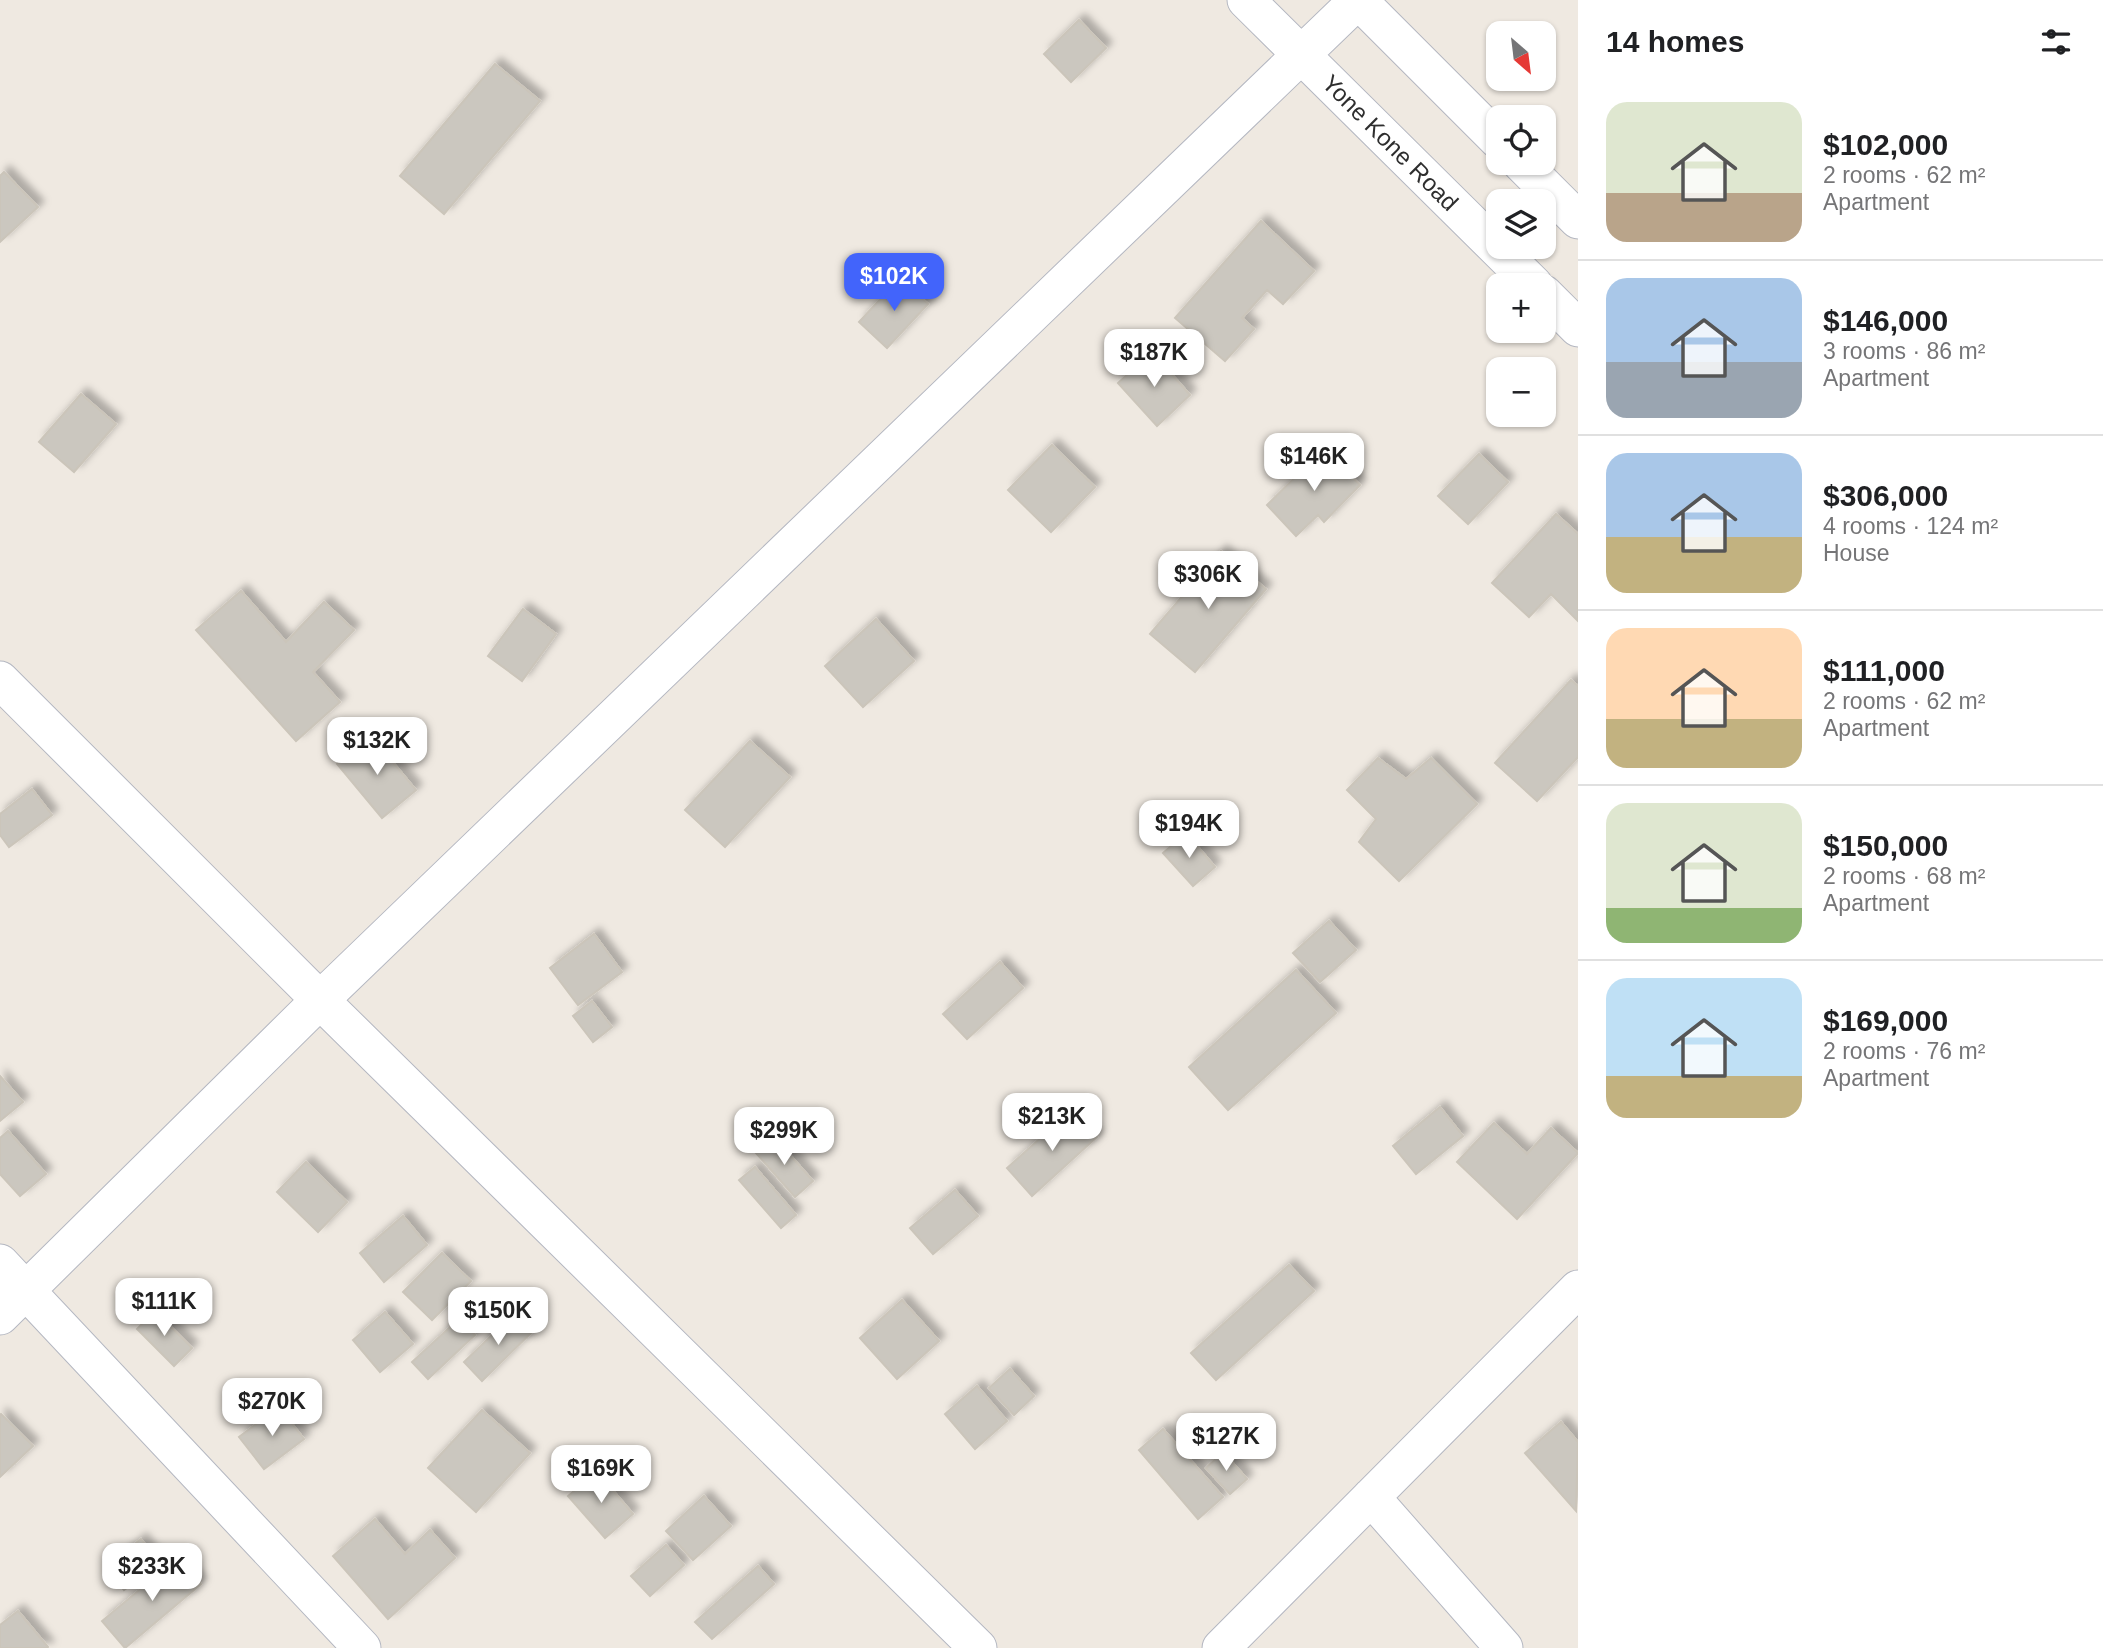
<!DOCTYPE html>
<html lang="en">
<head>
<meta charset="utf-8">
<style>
  :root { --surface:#fff; --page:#f6f6f6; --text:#202124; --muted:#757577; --line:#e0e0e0; --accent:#4264fb }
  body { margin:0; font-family:Helvetica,sans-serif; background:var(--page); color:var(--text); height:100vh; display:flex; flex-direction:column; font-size:26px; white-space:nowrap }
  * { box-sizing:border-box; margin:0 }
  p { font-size:23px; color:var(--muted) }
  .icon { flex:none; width:38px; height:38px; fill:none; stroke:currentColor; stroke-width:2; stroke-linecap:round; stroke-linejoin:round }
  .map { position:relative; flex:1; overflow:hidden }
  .panel { display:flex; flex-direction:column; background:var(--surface); width:525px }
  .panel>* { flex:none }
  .needle { width:46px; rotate:152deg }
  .controls { position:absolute; left:1486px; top:21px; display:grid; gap:14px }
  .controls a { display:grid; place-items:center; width:70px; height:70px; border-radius:14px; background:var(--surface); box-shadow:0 2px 5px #0004; font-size:35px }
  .price { position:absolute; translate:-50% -60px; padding:0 16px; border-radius:14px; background:#fff; color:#222; font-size:23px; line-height:46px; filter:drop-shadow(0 2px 4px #0008) }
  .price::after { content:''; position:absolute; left:50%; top:42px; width:21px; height:16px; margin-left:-10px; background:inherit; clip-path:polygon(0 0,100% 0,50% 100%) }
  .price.selected { background:var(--accent); color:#fff }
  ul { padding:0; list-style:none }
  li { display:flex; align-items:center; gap:21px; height:175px; padding:0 28px }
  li+li { border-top:2px solid var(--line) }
  li span { display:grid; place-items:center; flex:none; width:196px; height:140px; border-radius:21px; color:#555 }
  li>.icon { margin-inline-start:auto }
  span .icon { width:84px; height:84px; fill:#fffc; stroke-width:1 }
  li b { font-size:30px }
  h2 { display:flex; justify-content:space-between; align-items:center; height:84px; padding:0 28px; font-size:30px }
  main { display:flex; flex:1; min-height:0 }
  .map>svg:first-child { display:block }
  .building { fill:#cbc7bf; stroke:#cbc5ba; stroke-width:2; filter:url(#shadow) }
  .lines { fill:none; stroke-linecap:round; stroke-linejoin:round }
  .minor-casing { stroke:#b4b7c1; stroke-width:39 }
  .minor { stroke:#fff; stroke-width:37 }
  .labels { text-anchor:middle; stroke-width:5; stroke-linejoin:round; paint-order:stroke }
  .street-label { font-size:24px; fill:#2e2e2e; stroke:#fff }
</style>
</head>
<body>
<main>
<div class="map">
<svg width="1578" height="1648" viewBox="0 0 1578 1648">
  <defs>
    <filter id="shadow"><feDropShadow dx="6" dy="-6" stdDeviation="3.5" flood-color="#0004"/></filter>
  </defs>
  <rect width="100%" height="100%" fill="#efe9e1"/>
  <path class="building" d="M1079,20L1106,48L1071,82L1044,54Z
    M495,64L540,101L444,214L400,176Z
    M4,172L38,207L0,242V176Z
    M1261,221L1314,271L1283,304L1267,290L1242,318L1254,329L1225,361L1175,318Z
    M900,278L928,304L887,348L859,322Z
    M1152,352L1190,395L1157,426L1118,383Z
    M81,394L116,424L74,472L39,442Z
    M1052,445L1095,487L1051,532L1008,490Z
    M1324,449L1360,485L1324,522L1318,515L1296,536L1267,505Z
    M1479,454L1508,482L1468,524L1438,496Z
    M1556,514L1578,534V621L1551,594L1529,617L1492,583Z
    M1221,551L1266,589L1195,672L1150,634Z
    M241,591L286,642L324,602L354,630L313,672L340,702L296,741L196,630Z
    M523,609L556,634L522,681L488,656Z
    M876,619L914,661L863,707L825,666Z
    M1571,680L1578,686V757L1537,801L1495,763Z
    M371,736L416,790L382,818L337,764Z
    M750,741L790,777L725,847L685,810Z
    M1378,758L1406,779L1431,758L1477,804L1399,881L1359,842L1376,819L1347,790Z
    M32,789L52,815L9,847L0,835V814Z
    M1186,833L1215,867L1193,886L1163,853Z
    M1329,921L1356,950L1320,982L1293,953Z
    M594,934L622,972L578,1005L550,968Z
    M1000,962L1023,988L967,1039L943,1014Z
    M1296,970L1336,1013L1228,1110L1189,1067Z
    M592,1001L612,1027L593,1042L573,1016Z
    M0,1076L23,1102L0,1121Z
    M1440,1107L1463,1136L1416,1174L1393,1146Z
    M1072,1110L1097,1137L1032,1196L1007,1168Z
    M1494,1123L1527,1154L1551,1128L1578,1153L1517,1219L1457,1162Z
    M8,1131L46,1174L20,1196L0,1174V1138Z
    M774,1137L813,1181L795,1197L756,1153Z
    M306,1162L347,1202L318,1232L277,1192Z
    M755,1167L796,1215L781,1228L739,1180Z
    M955,1190L978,1216L933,1254L910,1228Z
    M403,1216L427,1245L384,1282L360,1253Z
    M442,1253L471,1281L432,1320L403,1292Z
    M1289,1265L1314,1291L1216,1380L1191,1353Z
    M902,1300L939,1341L897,1379L860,1338Z
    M155,1311L192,1348L174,1366L137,1329Z
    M385,1312L413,1344L380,1372L353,1340Z
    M515,1313L533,1331L482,1381L464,1362Z
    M460,1318L475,1335L428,1379L412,1362Z
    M1010,1369L1034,1396L1014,1415L989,1388Z
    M977,1386L1007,1421L975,1449L945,1414Z
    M279,1407L304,1439L264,1469L239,1437Z
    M482,1410L530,1453L476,1512L428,1468Z
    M1,1414L33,1446L0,1477V1415Z
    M1561,1422L1578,1442L1576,1511L1525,1453Z
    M1163,1429L1223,1497L1198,1519L1139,1450Z
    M1223,1452L1247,1479L1230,1494L1206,1468Z
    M597,1472L633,1514L605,1538L568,1496Z
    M704,1496L731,1526L693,1560L666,1531Z
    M375,1519L405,1554L430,1530L455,1558L388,1619L333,1556Z
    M141,1539L160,1563L124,1590L106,1567Z
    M666,1545L684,1565L650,1596L631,1576Z
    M179,1557L201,1584L125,1648L102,1621Z
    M758,1566L774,1584L712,1639L695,1622Z
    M18,1611L48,1647L47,1648H0V1625Z"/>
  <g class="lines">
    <defs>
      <path id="minor" d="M1246,0L1534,285
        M1521,163L1578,220
        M1544,294L1578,328
        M0,680L320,1000L978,1648
        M0,1263L362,1648
        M0,1316L320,1000L1358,0L1498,140
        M1371,1497L1504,1648
        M1221,1648L1578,1289"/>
    </defs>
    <use href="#minor" class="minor-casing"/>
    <use href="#minor" class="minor"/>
  </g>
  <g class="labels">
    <g class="street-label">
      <text transform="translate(1390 143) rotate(45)" y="8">Yone Kone Road</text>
    </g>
  </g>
</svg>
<div class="controls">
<a><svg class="needle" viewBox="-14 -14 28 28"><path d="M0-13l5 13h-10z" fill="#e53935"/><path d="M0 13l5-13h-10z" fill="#757577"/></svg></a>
<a><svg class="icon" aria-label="locate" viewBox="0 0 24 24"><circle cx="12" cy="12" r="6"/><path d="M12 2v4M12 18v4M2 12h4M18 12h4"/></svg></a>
<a><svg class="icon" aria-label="layers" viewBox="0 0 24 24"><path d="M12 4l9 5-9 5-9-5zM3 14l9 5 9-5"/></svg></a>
<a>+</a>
<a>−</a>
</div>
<b class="price selected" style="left:894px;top:313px">$102K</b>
<b class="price" style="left:1154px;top:389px">$187K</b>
<b class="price" style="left:1314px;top:493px">$146K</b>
<b class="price" style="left:1208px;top:611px">$306K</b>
<b class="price" style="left:377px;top:777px">$132K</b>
<b class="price" style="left:1189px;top:860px">$194K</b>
<b class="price" style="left:1052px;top:1153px">$213K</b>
<b class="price" style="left:784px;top:1167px">$299K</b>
<b class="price" style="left:164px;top:1338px">$111K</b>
<b class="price" style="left:498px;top:1347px">$150K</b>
<b class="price" style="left:272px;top:1438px">$270K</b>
<b class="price" style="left:1226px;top:1473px">$127K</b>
<b class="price" style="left:601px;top:1505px">$169K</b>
<b class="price" style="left:152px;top:1603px">$233K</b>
</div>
<section class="panel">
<h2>14 homes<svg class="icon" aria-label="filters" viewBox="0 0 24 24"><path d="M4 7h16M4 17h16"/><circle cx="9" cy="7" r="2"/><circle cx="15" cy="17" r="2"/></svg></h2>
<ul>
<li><span style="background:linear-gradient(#dfe7d0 65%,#b9a48a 0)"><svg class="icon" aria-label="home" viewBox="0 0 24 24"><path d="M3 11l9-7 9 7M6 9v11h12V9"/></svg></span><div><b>$102,000</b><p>2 rooms · 62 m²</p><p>Apartment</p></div></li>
<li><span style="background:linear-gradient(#a9c7e8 60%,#9aa5b1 0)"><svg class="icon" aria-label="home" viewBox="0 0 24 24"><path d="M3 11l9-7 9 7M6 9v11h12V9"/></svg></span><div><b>$146,000</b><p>3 rooms · 86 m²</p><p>Apartment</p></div></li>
<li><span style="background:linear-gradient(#a9c7e8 60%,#c2b280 0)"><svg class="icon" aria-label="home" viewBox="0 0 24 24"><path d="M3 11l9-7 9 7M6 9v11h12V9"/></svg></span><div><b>$306,000</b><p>4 rooms · 124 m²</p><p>House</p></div></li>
<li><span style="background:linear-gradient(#ffd9b3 65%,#c2b280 0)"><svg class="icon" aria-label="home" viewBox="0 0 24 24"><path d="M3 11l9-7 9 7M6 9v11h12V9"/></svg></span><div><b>$111,000</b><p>2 rooms · 62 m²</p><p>Apartment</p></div></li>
<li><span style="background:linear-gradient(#dfe7d0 75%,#8fb573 0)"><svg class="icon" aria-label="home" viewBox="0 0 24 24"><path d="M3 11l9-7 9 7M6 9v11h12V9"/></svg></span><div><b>$150,000</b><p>2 rooms · 68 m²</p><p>Apartment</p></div></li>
<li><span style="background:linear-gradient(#bfe0f5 70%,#c2b280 0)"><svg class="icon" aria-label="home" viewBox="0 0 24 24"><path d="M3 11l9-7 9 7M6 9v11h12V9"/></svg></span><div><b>$169,000</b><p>2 rooms · 76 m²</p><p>Apartment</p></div></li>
</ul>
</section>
</main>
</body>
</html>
